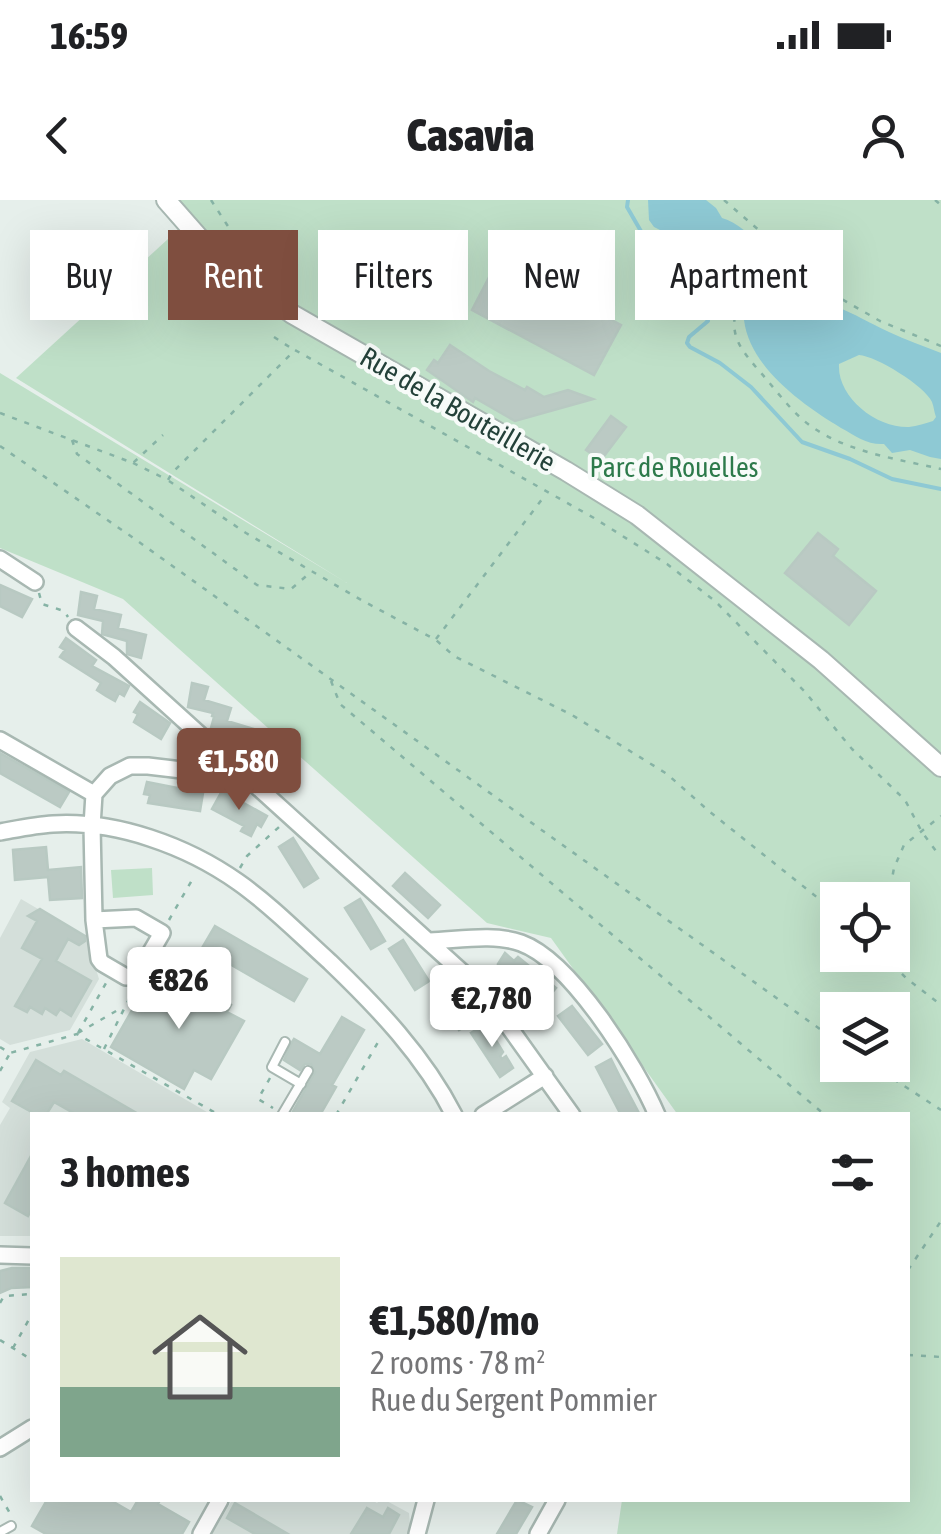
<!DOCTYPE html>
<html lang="en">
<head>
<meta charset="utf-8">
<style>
  :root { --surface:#fff; --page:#f6f6f6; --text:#202124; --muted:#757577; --line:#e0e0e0; --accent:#7f4e3f }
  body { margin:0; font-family:"Asap Condensed",sans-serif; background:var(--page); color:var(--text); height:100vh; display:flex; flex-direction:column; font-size:38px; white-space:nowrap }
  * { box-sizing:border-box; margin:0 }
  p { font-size:32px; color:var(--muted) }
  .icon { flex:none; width:55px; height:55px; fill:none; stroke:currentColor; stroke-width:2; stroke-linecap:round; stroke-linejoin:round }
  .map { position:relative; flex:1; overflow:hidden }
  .drawer { position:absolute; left:30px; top:912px; width:880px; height:390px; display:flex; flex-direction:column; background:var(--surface); border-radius:0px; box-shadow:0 10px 40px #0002 }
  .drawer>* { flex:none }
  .hud { position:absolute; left:30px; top:30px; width:882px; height:90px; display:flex; gap:20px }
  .controls { position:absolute; left:820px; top:682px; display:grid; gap:20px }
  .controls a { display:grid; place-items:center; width:90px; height:90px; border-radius:0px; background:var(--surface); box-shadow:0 10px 40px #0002; font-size:50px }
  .price { position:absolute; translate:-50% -85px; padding:0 22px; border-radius:10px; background:#fff; color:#222; font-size:32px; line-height:65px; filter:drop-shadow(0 2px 5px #0008) }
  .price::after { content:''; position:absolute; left:50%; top:60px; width:30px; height:22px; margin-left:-15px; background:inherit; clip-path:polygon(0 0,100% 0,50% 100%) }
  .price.active { background:var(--accent); color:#fff }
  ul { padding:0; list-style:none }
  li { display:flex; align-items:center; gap:30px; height:250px; padding:0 30px }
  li+li { border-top:2px solid var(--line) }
  li span { display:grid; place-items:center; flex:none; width:280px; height:200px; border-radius:0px; color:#555 }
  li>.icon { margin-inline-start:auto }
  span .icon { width:120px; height:120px; fill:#fffc; stroke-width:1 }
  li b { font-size:42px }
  h2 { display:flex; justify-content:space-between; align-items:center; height:120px; padding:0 30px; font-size:42px }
  .tag { padding:0 35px; border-radius:0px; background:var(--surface); box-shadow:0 10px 40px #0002; font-size:35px; line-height:90px }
  .tag.active { background:var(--accent); color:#fff }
  .status { display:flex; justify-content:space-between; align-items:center; height:70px; padding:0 50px; background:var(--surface); direction:ltr }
  .status svg { height:28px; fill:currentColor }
  header { display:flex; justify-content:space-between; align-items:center; height:130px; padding:0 30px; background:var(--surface); font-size:45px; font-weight:800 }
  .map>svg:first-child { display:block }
  .built { fill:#d4dfda }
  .green { fill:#bfe0c8; fill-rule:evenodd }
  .water { fill:#8ec9d4; fill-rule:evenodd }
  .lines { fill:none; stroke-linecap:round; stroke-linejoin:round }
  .stream { stroke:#8ec9d4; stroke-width:4 }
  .building { fill:#bbcac4; stroke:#b8c9c2; stroke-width:2.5 }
  .service-casing { stroke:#a8b8b2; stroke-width:12 }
  .minor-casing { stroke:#a8b8b2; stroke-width:20 }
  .tertiary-casing { stroke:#a8b8b2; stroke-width:22 }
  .path { stroke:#86b3a5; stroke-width:2.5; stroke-dasharray:5 8; stroke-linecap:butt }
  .service { stroke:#fff; stroke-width:8 }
  .minor { stroke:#fff; stroke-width:15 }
  .tertiary { stroke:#fff; stroke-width:18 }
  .labels { text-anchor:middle; stroke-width:8; stroke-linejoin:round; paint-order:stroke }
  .street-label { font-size:28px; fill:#24423a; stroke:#f7fbf9 }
  .park-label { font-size:28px; fill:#2d7a4b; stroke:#f7fbf9 }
</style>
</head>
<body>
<div class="status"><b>16:59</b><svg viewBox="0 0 49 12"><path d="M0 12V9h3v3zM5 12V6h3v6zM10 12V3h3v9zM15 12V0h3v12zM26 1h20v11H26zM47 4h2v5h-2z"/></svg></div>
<header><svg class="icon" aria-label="back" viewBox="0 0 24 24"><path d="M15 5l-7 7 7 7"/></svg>Casavia<svg class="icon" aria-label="person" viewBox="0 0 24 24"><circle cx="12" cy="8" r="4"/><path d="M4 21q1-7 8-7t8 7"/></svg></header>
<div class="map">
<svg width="941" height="1334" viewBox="0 0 941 1334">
  <rect width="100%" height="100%" fill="#e6efeb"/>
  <path class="built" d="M21,699L86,737L99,779L70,830L10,845L0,839V738Z
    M82,839L212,915H32V1036H0V925L10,908L2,902L30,852Z
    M232,1300H372L377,1303L380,1300H385L409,1313L410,1324L408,1334H212Z"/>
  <path class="green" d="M178,0H941V1334H617L622,1300H908V915H678L551,738L487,723L123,399L0,348V173L347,383L16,178L191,18ZM838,700H892V755H838ZM838,810H892V865H838Z
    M152,668L153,695L113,698L111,670Z"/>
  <path class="water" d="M648,0H706L716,8L722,18C743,24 763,48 777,65C774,85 750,92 733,101L729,100L703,73L688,44L654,27L649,20Z
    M776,97C825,95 847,112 889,132C906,140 924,146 941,153V259L930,257L910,250L892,253L884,244C867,245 856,236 841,228C803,205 750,168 744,120L758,102ZM859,155C876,156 925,186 932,202C934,207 934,212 936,217L933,221C926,223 917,226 909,227C876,228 837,197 839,164Z"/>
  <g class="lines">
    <path class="stream" d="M628,0L627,7L642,33L673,55L708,121L689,137L687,143L690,147L720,163L751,187L802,242L850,259L892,279L941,289"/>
  </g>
  <path class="building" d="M498,60L621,125L594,175L472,110Z
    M450,145L489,171L525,190L527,187L544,197L568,190L593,199L515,221L475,198L473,202L427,170L434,160L438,163Z
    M611,216L626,227L601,260L586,250Z
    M818,333L838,349L833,356L876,391L849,425L785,373Z
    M0,385L32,399L22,417L0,406Z
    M81,392L97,396L94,409L121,415L118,428L146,435L141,458L127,454V441L102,434L103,421L78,415Z
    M66,438L96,460L92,466L129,486L124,496L119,493L115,501L106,496L97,490L101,483L60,457L65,450L60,447Z
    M192,483L208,487L204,500L231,508L227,521L254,529L247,552L234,548L236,538H234L235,535L211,528L214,517L212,516L213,513L188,507Z
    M140,502L170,523L161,539L134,522L138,514L134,512Z
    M0,553L69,592L60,607L0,573Z
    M147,582L203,593L200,611L148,603L150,595L144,594Z
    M222,591L267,616L261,627L257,624L251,636L241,631L244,626L212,609Z
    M293,638L318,678L304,687L279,647Z
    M46,647L48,670L81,667L82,698L50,700L48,677L15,680L13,650Z
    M405,673L440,705L428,718L393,686Z
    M360,699L385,741L371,749L345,708Z
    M40,709L85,736V741L79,745L68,739L56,761L91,781L71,816L60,809L56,815L45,808L42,814L30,807L27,812L15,806L42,759L22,748L37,721L28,716Z
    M215,726L307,779L294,801L202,748Z
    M403,740L429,781L415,790L389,749Z
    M505,753L514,761L518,757L556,788L545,801L498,764Z
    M183,777L231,805L227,812L244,821L211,879L194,870L184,889L111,847L147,784L171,798Z
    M446,780L472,822L459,830L432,789Z
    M572,806L602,844L588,855L558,816Z
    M342,817L364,830L332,885L336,887L320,915H291L315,872L311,864H305L300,870L284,860L292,842L294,839L320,854Z
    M486,824L503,852L500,856L502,859L506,856L513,868L500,877L471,833Z
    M611,859L621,879L640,915H621L596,867Z
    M36,860L61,875L64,871L140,915H77L54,902L46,915H37L12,901Z
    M32,954V1009L28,1016L5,1003Z
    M32,1068V1087L11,1088L0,1093V1071L12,1068Z
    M47,1300H110L131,1312L138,1300H160L158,1304L189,1322L182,1334H46L32,1326Z
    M517,1300L532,1307L516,1334H497Z
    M235,1303L288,1334H255L227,1318Z
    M367,1308L383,1317L388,1308L399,1315L389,1334H351Z"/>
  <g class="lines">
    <defs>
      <path id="service" d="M285,842L272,867L301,884
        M282,915L308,871
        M0,1332L11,1326"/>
      <path id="minor" d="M0,359L35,382
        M76,428L114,457L473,782L499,813L572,915
        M0,540L94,594
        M0,632C17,629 35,625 53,624C116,620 187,646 238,682C271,705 300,735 330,762C377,807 424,856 454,915
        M94,720L136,718L162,733L138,774L126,777L102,763L99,759L94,720L92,626L94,594L110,576L130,566H148L250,578
        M430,741C458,740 494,733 521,743C571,761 637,867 657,915
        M483,915L545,876
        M0,1055L32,1056
        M0,1248L32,1228
        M201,1334L220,1300
        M417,1334L426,1300
        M538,1334L557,1300"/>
      <path id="tertiary" d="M166,0L202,41L239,75L292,114L566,271L637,315L821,460L941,567"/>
    </defs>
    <use href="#service" class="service-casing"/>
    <use href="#minor" class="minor-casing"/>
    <use href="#tertiary" class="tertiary-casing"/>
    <path class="path" d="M211,0L233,34L247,61
      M724,0L761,32L805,78L880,121L941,146
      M935,0L941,5
      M796,71L736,111C729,138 744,153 761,173C776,190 790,210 808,224C845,252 897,259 941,269
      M274,137L294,150
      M0,213L133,263L163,235
      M72,240L77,254L257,385L291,389L311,372
      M0,246L132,337L838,842
      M133,263L168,280L172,273L295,150L594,318L667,364L715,401L805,492L852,549L905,600L922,632L936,651L941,654
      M169,281L246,333L363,401L436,440L454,456L572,515L667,574L710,612L838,714
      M39,393L42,404L64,411L68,417
      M436,439L546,294
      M331,481L340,504L825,915
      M240,668L247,656L279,627
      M888,700L894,668L904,645L941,616
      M169,720L195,675
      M884,755L906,778L941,805
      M78,833L106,783
      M78,833L123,807
      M0,847L10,853L77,834L219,915
      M104,849L135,787
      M872,865L941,910
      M0,871L9,855
      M270,878L258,899L273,908
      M336,915L381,837
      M908,1070L941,1021
      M0,1103L4,1096L32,1094
      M0,1140L32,1160
      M13,1148L32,1114
      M908,1155L941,1157
      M0,1296L11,1315"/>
    <use href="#service" class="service"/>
    <use href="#minor" class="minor"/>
    <use href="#tertiary" class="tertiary"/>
  </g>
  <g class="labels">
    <g class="street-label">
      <text transform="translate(458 209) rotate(30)" y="10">Rue de la Bouteillerie</text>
    </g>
    <g class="park-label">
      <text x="674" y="277">Parc de Rouelles</text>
    </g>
  </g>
</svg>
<div class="controls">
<a><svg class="icon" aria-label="locate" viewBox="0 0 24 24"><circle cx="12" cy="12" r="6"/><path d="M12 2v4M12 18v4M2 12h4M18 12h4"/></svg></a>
<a><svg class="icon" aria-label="layers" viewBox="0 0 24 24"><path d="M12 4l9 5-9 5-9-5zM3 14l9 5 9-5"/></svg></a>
</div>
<b class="price active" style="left:239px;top:613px">€1,580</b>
<b class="price" style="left:179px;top:832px">€826</b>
<b class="price" style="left:492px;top:850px">€2,780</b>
<div class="hud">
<a class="tag">Buy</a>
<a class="tag active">Rent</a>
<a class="tag">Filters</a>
<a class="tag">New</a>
<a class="tag">Apartment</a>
</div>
<section class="drawer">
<h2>3 homes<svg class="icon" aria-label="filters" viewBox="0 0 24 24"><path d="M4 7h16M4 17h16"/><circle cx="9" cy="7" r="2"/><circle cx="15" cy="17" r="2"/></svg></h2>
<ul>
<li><span style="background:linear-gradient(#dfe7d0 65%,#7fa58c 0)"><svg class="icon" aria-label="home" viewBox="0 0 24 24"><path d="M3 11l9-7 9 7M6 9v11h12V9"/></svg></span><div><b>€1,580/mo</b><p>2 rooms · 78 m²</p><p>Rue du Sergent Pommier</p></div></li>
</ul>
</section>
</div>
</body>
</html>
